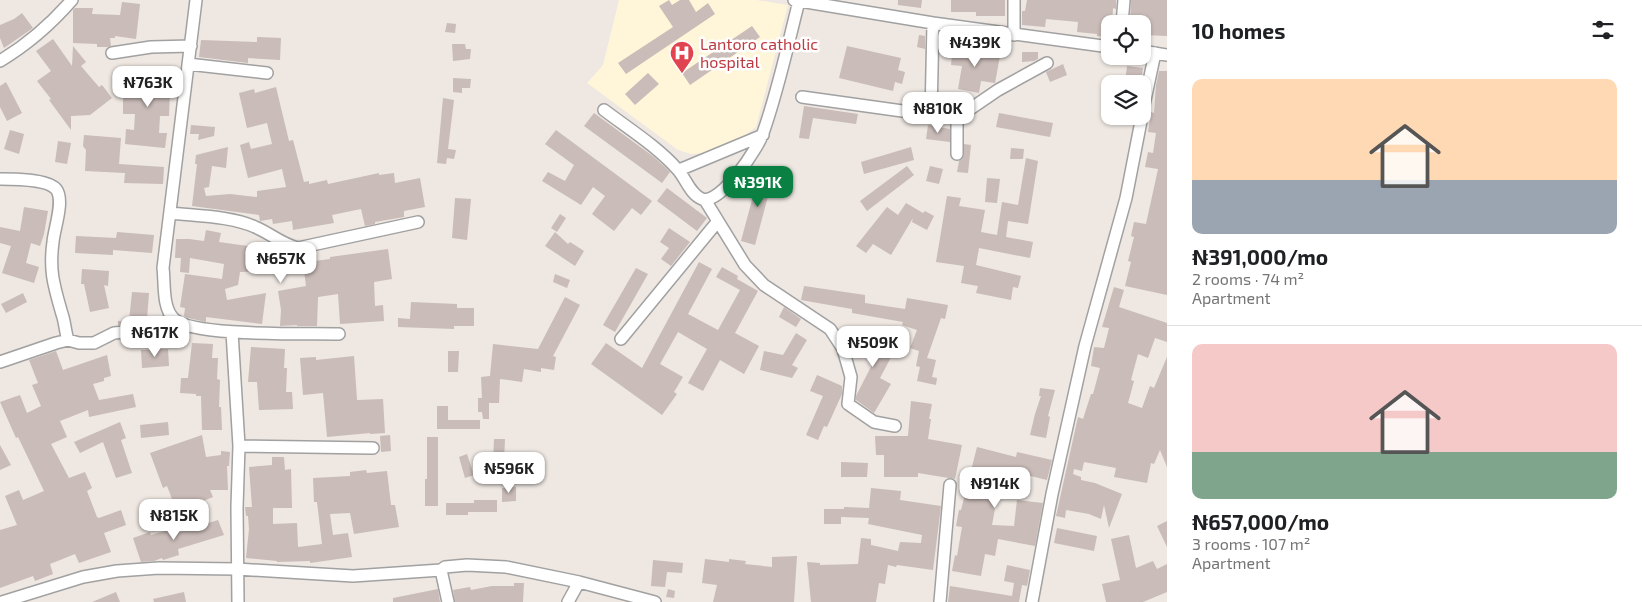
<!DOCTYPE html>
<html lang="en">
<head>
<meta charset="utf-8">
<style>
  :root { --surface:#fff; --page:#f6f6f6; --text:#202124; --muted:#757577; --line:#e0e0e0; --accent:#0b8043 }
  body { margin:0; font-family:"Exo 2",sans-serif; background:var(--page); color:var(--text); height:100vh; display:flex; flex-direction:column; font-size:19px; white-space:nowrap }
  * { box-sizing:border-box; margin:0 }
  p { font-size:16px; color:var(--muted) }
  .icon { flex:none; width:28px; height:28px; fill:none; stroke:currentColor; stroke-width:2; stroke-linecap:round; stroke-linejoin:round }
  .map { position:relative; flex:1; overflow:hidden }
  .sheet { display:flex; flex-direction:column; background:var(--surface); width:475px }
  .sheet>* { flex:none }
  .fabs { position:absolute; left:1101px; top:15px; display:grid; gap:10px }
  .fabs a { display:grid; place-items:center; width:50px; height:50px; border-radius:10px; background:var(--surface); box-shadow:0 1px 4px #0004; font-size:25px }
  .price { position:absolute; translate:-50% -42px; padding:0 11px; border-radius:10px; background:#fff; color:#222; font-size:16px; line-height:32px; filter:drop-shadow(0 1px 2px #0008) }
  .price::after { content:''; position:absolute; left:50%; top:30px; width:15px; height:11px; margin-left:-8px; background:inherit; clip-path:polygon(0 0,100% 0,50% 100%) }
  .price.current { background:var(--accent); color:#fff }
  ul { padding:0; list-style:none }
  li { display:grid; align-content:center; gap:10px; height:265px; padding:0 25px }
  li+li { border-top:1px solid var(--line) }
  li span { display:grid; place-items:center; height:155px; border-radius:10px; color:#555 }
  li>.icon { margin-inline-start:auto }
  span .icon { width:90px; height:90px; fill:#fffc; stroke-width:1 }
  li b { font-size:21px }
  h2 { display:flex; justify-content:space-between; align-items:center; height:60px; padding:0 25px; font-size:21px }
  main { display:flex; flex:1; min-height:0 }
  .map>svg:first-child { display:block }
  .education { fill:#fff6da }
  .building { fill:#cabcb8 }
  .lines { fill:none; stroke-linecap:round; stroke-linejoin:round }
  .minor-casing { stroke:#a1a1a1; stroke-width:14 }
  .minor { stroke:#fff; stroke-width:11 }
  .labels { text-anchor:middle; stroke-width:5; stroke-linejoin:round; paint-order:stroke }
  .health-label { font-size:16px; fill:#be3a42; stroke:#fff; text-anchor:start }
</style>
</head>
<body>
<main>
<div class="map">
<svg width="1167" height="602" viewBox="0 0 1167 602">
  <rect width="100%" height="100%" fill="#eee7e2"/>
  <path class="education" d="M619,0H757L788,5L756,127L733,144L707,153L691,154L678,150L587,83L603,65Z"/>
  <path class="building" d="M669,0L672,5L680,0H689L696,12L708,3L715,14L626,74L618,63L673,27L659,6Z
    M898,0H922L921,8L898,5Z
    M951,0H1005V16H976V12H951Z
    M1027,0H1116V9L1113,8L1112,24H1110V38L1097,36V34L1077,32L1078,22L1046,19L1045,27L1022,25V11H1025Z
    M1131,0H1167V36L1142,35V24H1130Z
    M122,2L140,4L136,39L115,36V38H110L111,46L108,47H97V44L73,43V10L75,8H93L92,14L120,15Z
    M22,13L33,28L4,48L0,38V25L14,19Z
    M447,23L456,24L455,33L445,32Z
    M752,26L760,37L690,85L682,73Z
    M919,35L925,36V49L917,47Z
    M257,37L281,38L280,60L248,58V63L199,57L201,40L257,42Z
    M940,38H946L944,51L940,50Z
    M53,39L72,66L73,46L86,62L81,66L99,87L102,85L112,98L90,115L71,116V130L49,100L51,99L37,81L51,71L36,51Z
    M452,44H465L466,49H471L470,59L453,61Z
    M847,46L901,58L898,70L905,72L902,84L895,82L893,91L839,78Z
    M953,46L969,47L968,50L1000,56L995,83L981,81L979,93L958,89L962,66L951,65Z
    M1022,52H1038V59L1034,61L1022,62Z
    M1063,64L1067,75L1050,82L1046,72Z
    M1127,66L1143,68L1141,84L1125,82Z
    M135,69L167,70L171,90H170L169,116H160L159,133H167L165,148L125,144L126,129L134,130L135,114H123V97H135Z
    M1159,71H1167V295L1125,286L1131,262L1128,261L1134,237L1131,236L1134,222L1146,224L1158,169L1145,167L1148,152L1153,153L1156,133L1148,132L1151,112L1154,113L1156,85Z
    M648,73L659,84L635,105L625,94Z
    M453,78L471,79L470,88H462V93L453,92Z
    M6,82L22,113L7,121L0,107V86Z
    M276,87L289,141L293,140L304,182L309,181V184L327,180L328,184L379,173V175L394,173L395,183L420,178L425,207L404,211V217L375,222V224L365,226L361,209L332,215L334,223L293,230L292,221L273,224L272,219L260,221L259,215L192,206L197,164H195L196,155L228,147L226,168L212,166L209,187L204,188L206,196L230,194L257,197V191L286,187L282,169L248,178L240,145L249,142L251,149L272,144L267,123L247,128L239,93L254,89L255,93Z
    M443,98L454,100L448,149L456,150L454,159L447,158L446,164L437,163Z
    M804,106L858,114L856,124L813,118L809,139L799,138Z
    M594,113L654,157L665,167L670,172L662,183L584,126Z
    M999,113L1053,123L1050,137L996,127Z
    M191,125L215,127L214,136L198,140L199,134H190Z
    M928,125L950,129V142L926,139Z
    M10,130L24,134L19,154L4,149Z
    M556,130L652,201L641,215L632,208L614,231L592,214L605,196L593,187L581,205L542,181L548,172L565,181L574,165L545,144Z
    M84,135L121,138L119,164L164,167L163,184L124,183L125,173L85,171L86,150L83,146Z
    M58,141L71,143L67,164L55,162Z
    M964,144L971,145L968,173L957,172L959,161L963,158L964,154Z
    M911,147L914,160L864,174L861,162Z
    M1011,148L1024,149L1023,159H1010Z
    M1026,158L1038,161L1028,224L1008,221L1006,237L1033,242L1030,258L979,248L976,265L1021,276L1018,288L1013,287L1011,300L976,293L978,286L961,283L964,266L936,262L947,196L961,198L959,206L985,210L981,232L997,235L1002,202L1018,205Z
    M907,166L914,175L867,211L860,201Z
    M930,166L943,169L939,184L926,181Z
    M760,170L774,174L755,245L741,241Z
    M987,178L1000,179L997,203L985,202Z
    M667,188L707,218L697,231L657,201Z
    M455,198L471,199L467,240L452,238Z
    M906,203L923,213L925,211L934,216L927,230L912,222L913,218L891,255L873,244L866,253L856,246L887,207L898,215Z
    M24,207L48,211L44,234L40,246L31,243L26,263L39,267L34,283L2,273L11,246L0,243V227L20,231Z
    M560,214L566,218L557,232L551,228Z
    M669,228L690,242L671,266L661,259L669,248L660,242Z
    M206,230L221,233L219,242L255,247L254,257L278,248L284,260L290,259L292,264L330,259V257L388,249L392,279L374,282L375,306L383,305L384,321L340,324L338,294L318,297L317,326H297V325L280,326L281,310L278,291L306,286L304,270L276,276L271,255L269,271L240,272L238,285L225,289L227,300L266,293L262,324L206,317V322L188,318L184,316L185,308L180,307L185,274L222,279L224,264L190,258L189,273L180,272L181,258H175L176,239H189L204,241Z
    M117,232L154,235L152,253L113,250V255L75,253L76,236L116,238Z
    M555,232L568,244L570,242L584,251L575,266L545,246Z
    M699,262L712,269L688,314L718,330L740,290L716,277L722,267L738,276L737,279L758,291L735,333L759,346L744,374L720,360L703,391L688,383L707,349L678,332L660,364L683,377L674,392L677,394L662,415L591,364L606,343L642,368Z
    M636,268L648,274L615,332L603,325Z
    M82,269L109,271L108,286L104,285L109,308L90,312L84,284H81Z
    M555,274L570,280L567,288L553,282Z
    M804,286L865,295V303L905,309L907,298L948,305L945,319L941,318L927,358L936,360L932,377L937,378L936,385L917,381L920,367L916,366L919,351L910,348L917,330L902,325L903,322L852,313V309L801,300Z
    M1114,287L1124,290L1119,307L1167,323V342L1155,338L1148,358L1138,354L1131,380L1134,381L1128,403L1142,408L1150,386L1154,388L1167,357V467L1160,450L1154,464L1151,463L1147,483L1114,477L1116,468L1084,462L1082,471L1074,469L1073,474L1081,477V480L1095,483L1122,494L1109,528L1104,505L1101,519L1089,514L1066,510L1065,518L1056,516L1078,417L1083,419L1091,394H1093L1100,368L1091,366L1094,347L1104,348L1109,328L1102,327Z
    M132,292L149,293L147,319L150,321L145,323L118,325V321H129Z
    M23,293L27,302L6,313L1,304Z
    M565,297L580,305L553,356L556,357L554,370L541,368V372L524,369L522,382L500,379L499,403H489V419H483L482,412H478V398H482L481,377L490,376L493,344L538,349Z
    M411,302L457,304V308H474V326H454V329L398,327V318L410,319Z
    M784,307L801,319L796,327L779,317Z
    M859,328L883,342L885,339L898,344L880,378L891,384L874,413L856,400V396L877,355L864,348L862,350L847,341L844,336L848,330L855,334Z
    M796,333L807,340L792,365L798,368L792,378L760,370L764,351L783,355Z
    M192,343L213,344L212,358H218L217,379L220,380L219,407H221L222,430H202L201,396H196V394L180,393L181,378H188Z
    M251,347L285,349L284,368H287L286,392H292L293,409L259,410L257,382H248Z
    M168,349L169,366L142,368L141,350Z
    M56,351L63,370L107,355L111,376L104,378V381L93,384L99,400L133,394L136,407L89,417L88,410L60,421L67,437L51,444L69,478L85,472L92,488L87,491L97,517L99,518L121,510L126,525L104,533L111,552L79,563L75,554L50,564L53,574L35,581L33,576L0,588V530L17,525L5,496L19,490L23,500L44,491L18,437L16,438L0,402L20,395L27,413L41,406L32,385L38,383L29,360Z
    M448,351H459L458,372H448Z
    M354,356L357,400L383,399L385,433L370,434V433L327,437L323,393L303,395L300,358L316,357V360Z
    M817,375L842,386V394L827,427L824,426L818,440L806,435L823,396L810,391Z
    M1040,388L1055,390L1048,416L1050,417L1046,438L1030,435L1035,414L1041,396H1039Z
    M911,401L932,404L929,419H931L928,439L962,445L955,479L918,473V477H884V455H876L875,436H908Z
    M437,406H448V420H480V429H437Z
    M120,422L126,438L121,440L132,473L116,478L103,442L80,453L74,442Z
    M168,422L169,435L141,438L140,425Z
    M202,435L206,457L221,455V451L230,452L229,466H227L228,490H210L213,497L177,512L167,486L163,488L150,453Z
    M390,435L391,451L381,452L380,436Z
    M427,437H438V506H425V479H427Z
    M494,439H505L504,462H493Z
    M0,445L11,465L0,470Z
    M977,447L1016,457L1017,452L1052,460L1047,480L997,468L990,496L997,498L992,525L1014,526L1017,500L1043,503L1035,546L998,539L995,556L985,554L981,576L952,571L955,555L957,556L962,527L956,526L959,510H961Z
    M467,454L474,475L465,478L459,457Z
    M272,457H284L285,470L291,469L292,508H273V524L297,523L298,547L322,544L317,502H314L313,478L350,476V472L366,470L367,473L387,471L391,505H395L399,527L354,534L350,513L330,514L333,535L348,533L352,557L310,563V561L277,562V561L246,558L249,529L248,516H246L245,507H252L249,467L272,465Z
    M841,462L868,463L867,477H841Z
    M516,487V501L502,502V488Z
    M871,488L901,491L900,500L941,506L933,570L897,565L896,567L888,565L885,584L879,583L876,602H811L807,562L820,563V565L858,564L861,538L871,539V545L898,551L900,542L921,543L922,535L868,524L869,518L841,517V524H824V509H844V507L869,508Z
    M474,500H497V512H468V515H446V503H474Z
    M218,520L224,535L178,549L179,555L163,560L162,558L154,561L141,562L133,538L150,532L151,535L172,529L173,534Z
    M1167,521V547L1157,526Z
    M1057,528L1097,536L1094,551L1054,543Z
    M1129,535L1136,568L1153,561L1157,569L1167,564V592L1143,602H1106L1102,584L1120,580L1111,539Z
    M797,556L794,602H713L717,585L702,583L705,559L729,562V559L746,561L745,564L772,567V557Z
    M653,560L683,563L682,573L667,572L665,587L651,586Z
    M1007,565L1030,570L1027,586L1022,585L1019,602H948L950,586L1012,596L1014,583L1004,581Z
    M514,583H524L523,602H455L453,590L470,587L471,590L492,586H514Z
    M438,589L440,602H393V598Z
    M668,589L675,591L674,598L666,597Z
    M116,592L120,602H92Z
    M184,592L186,602H154L153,599Z"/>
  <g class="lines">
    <defs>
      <path id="minor" d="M196,0L163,268C165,283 162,308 174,319C192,337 309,333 339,334
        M794,0L933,23L1110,47
        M933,23L931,115L957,118V154
        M1122,24L1124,0
        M1014,35V0
        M1142,51L1167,55
        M112,53L151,47L191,46
        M0,61C27,45 51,24 72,0
        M188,64L267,73
        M802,97L931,115
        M604,110C629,129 658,147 678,170C686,179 690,194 702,199C721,205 758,148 763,133C778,91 788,44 799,1
        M1142,114L1155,53
        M957,118L998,90L1047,63
        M679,170L763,135
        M0,179C13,179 47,179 56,189C65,200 54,229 53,242C49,271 54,286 62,314C65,322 65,331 68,340
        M705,200L745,265L764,285L830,329L843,349L851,377L848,404L874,422L895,426
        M170,213C196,216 231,216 255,227C270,233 281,244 298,248L418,222
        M232,332L239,446L237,507L238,602
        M621,339L718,221
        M0,362L56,343L68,340L79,343H94L114,333L147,330L173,319
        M239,446L373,448
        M441,570L448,602
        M2,602L83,577L117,571L159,568L237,569L353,576L441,570L445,567L467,565L506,567L579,582L655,602
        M568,602L579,582
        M940,602L950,485
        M1032,602L1052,494L1085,346L1126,198L1142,116"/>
    </defs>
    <use href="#minor" class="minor-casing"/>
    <use href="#minor" class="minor"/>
  </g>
  <defs>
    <symbol id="hospital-pin" viewBox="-11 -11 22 30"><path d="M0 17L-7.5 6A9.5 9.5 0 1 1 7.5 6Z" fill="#e0444e" stroke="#fff"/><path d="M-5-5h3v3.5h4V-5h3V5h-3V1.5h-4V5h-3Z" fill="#fff"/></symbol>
  </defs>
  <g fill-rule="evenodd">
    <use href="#hospital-pin" x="668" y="39" width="28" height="38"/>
  </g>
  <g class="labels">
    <g class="health-label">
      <text x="700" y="50">Lantoro catholic<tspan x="700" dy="18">hospital</tspan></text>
    </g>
  </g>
</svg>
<div class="fabs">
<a><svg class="icon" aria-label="locate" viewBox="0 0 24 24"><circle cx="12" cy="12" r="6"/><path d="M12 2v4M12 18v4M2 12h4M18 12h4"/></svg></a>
<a><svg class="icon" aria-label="layers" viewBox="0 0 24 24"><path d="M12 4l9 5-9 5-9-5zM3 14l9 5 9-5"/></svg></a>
</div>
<b class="price" style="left:975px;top:68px">₦439K</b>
<b class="price" style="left:148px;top:108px">₦763K</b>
<b class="price" style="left:938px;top:134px">₦810K</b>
<b class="price current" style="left:758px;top:208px">₦391K</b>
<b class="price" style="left:281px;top:284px">₦657K</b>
<b class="price" style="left:155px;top:358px">₦617K</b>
<b class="price" style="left:873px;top:368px">₦509K</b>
<b class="price" style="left:509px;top:494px">₦596K</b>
<b class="price" style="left:995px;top:509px">₦914K</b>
<b class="price" style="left:174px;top:541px">₦815K</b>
</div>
<section class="sheet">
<h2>10 homes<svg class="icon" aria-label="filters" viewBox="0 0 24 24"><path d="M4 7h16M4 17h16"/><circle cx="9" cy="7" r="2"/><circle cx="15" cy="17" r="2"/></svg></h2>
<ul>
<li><span style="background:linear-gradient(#ffd9b3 65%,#9aa5b1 0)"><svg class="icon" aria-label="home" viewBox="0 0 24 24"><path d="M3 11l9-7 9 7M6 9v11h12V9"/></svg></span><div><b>₦391,000/mo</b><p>2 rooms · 74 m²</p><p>Apartment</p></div></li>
<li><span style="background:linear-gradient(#f6c9c9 70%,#7fa58c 0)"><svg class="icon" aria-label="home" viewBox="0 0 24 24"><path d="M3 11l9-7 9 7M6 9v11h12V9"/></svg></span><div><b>₦657,000/mo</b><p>3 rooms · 107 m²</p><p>Apartment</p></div></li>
</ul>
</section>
</main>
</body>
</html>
